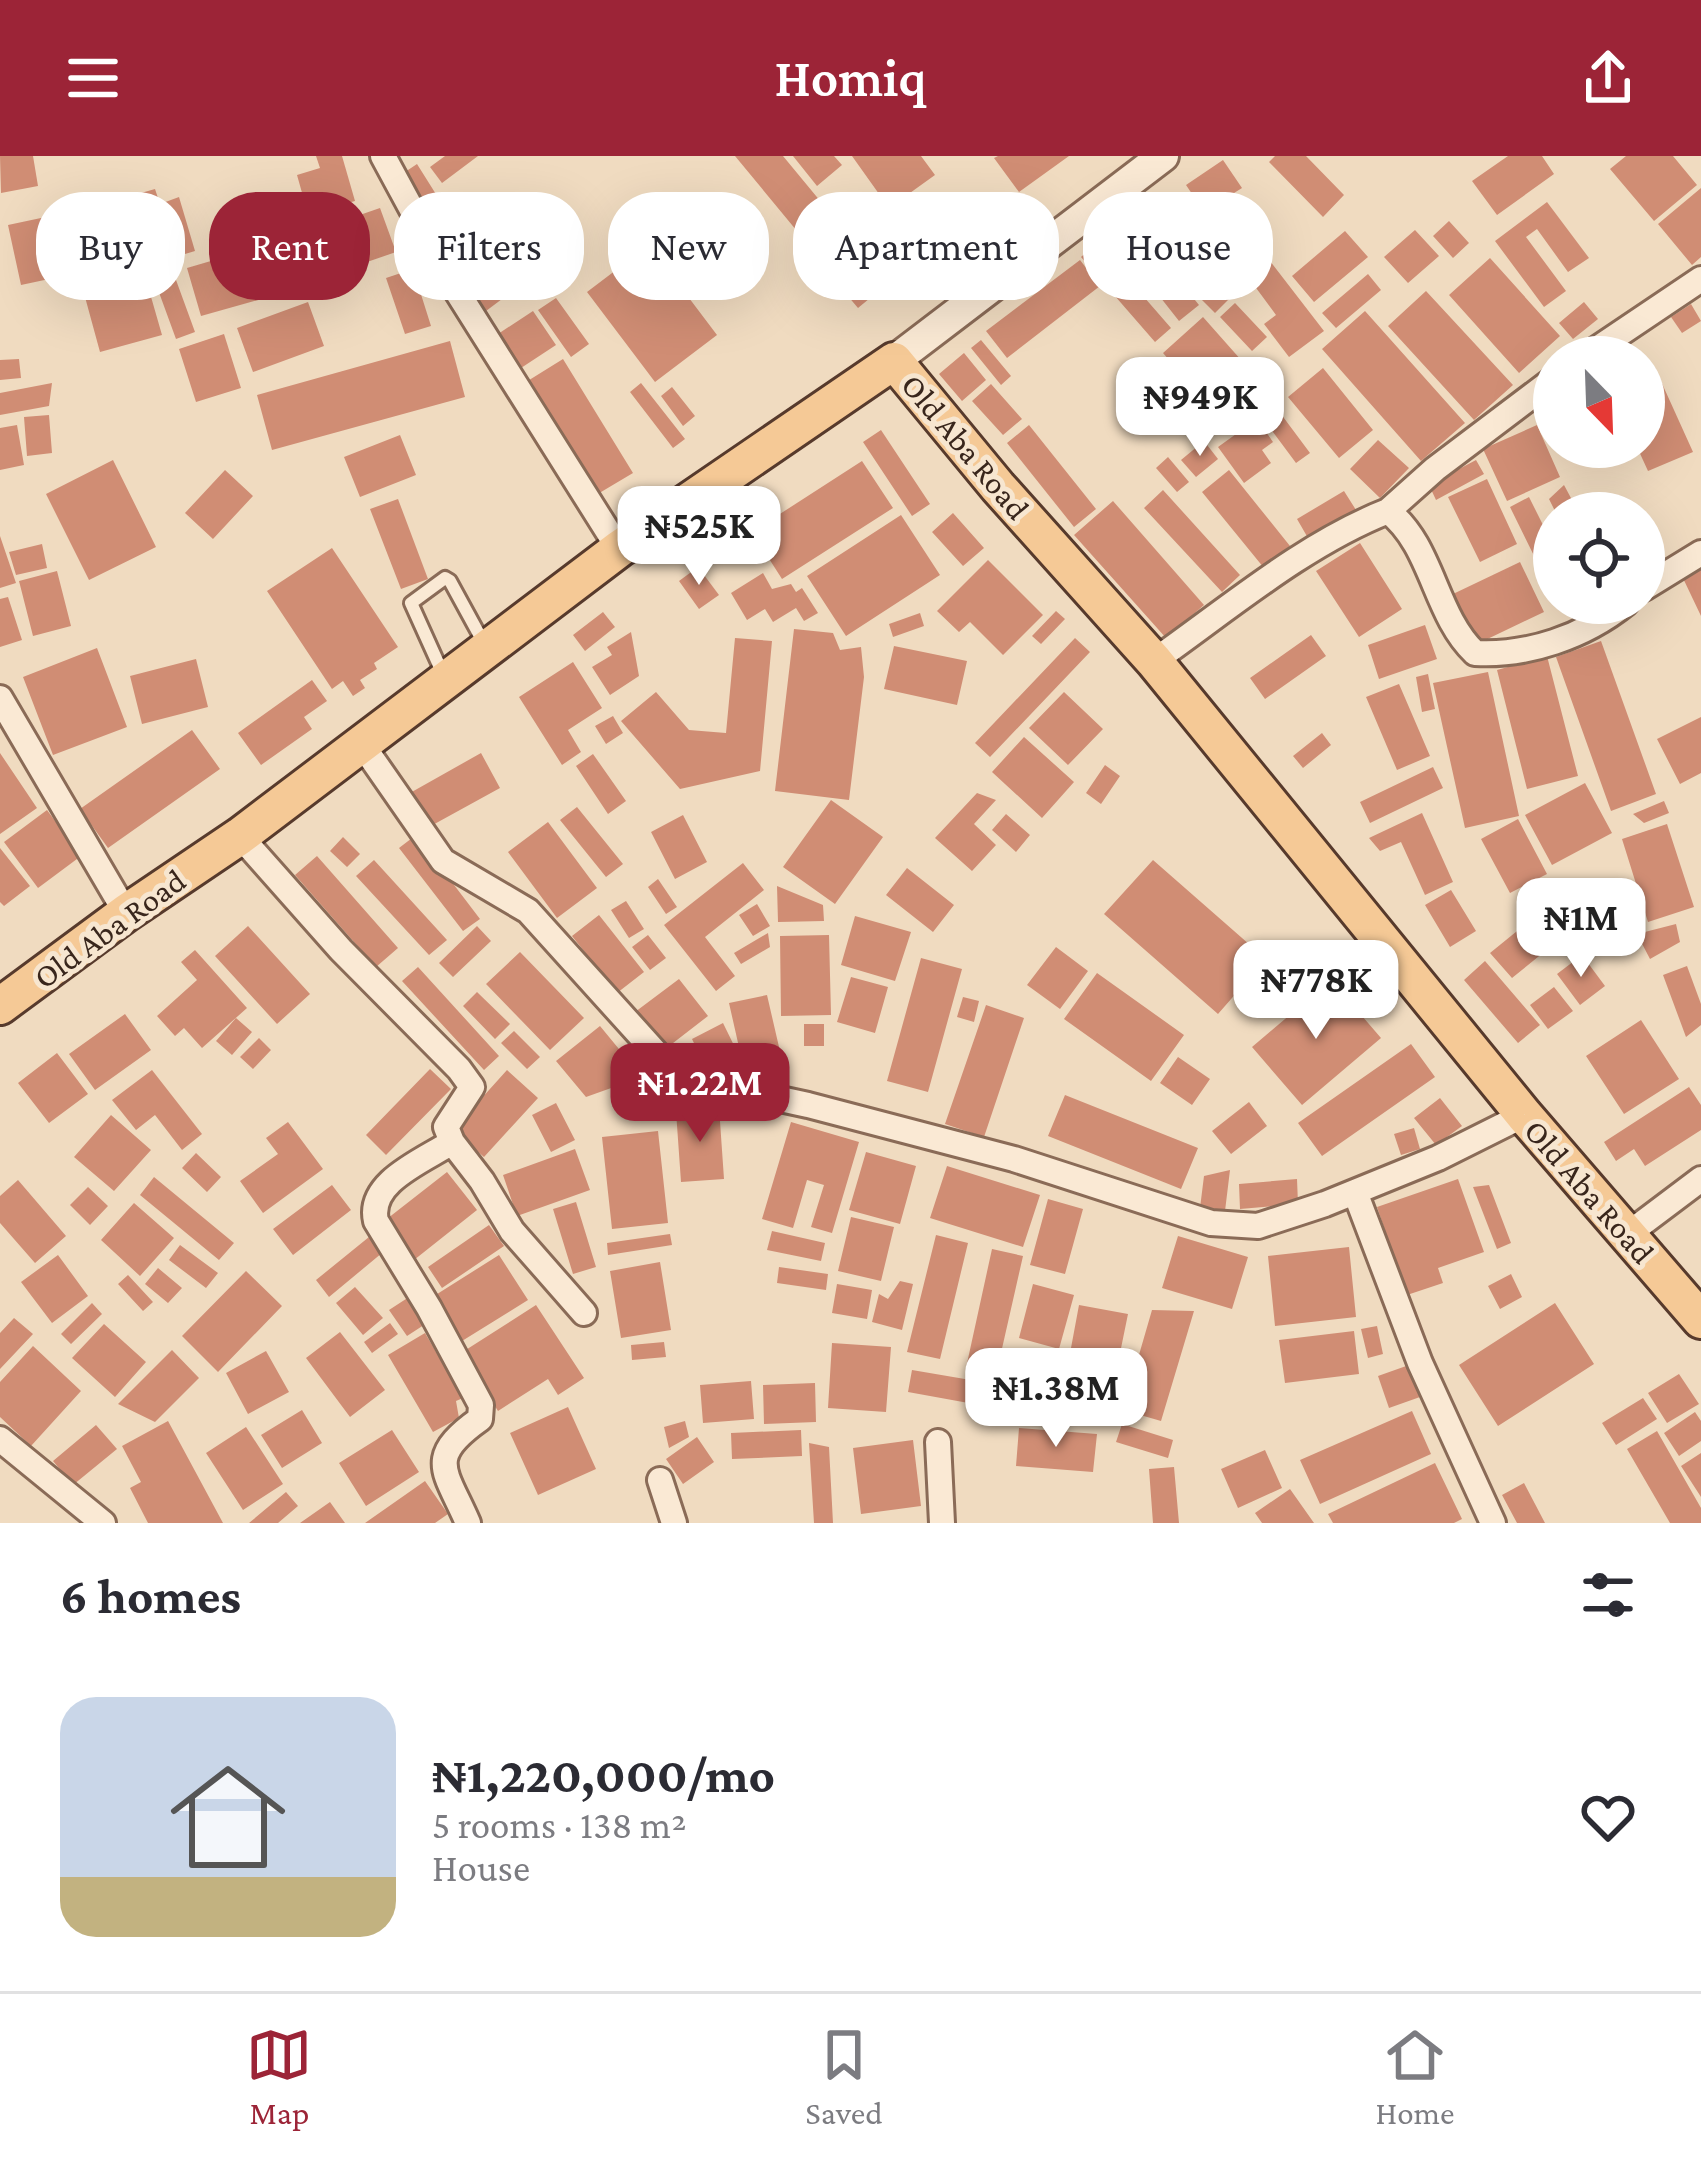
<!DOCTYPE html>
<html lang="en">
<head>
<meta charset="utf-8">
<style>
  :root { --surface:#fff; --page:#f2f2f3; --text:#2b2b33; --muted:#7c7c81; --line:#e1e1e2; --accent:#9c2437 }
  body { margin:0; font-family:"Crimson Pro",serif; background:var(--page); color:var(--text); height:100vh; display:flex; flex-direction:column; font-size:45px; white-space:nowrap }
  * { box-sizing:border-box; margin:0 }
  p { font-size:39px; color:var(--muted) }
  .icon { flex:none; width:66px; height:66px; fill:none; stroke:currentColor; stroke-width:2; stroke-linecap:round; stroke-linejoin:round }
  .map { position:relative; height:1367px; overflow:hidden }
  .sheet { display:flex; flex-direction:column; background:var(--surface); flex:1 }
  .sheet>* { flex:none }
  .hud { position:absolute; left:36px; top:36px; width:1629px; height:108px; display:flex; gap:24px }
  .needle { width:78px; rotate:157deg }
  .fabs { position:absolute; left:1533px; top:180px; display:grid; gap:24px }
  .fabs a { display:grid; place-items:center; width:132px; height:132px; border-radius:50%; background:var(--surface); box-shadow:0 12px 48px #0002; font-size:60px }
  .price { position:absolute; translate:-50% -102px; padding:0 27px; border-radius:24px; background:#fff; color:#222; font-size:39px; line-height:78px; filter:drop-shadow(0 3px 6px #0008) }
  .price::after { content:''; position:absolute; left:50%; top:72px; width:36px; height:27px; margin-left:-18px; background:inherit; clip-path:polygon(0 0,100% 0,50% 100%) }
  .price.selected { background:var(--accent); color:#fff }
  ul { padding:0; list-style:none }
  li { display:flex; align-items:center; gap:36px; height:300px; padding:0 60px }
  li span { display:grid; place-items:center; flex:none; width:336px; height:240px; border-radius:36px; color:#555 }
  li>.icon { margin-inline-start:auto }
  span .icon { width:144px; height:144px; fill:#fffc; stroke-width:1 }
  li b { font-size:51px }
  h2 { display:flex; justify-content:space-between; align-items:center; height:144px; padding:0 60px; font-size:51px }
  .tag { padding:0 42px; border-radius:48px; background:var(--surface); box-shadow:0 12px 48px #0002; font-size:42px; line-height:108px }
  .tag.selected { background:var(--accent); color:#fff }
  header { display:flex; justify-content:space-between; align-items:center; height:156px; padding:0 60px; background:var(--accent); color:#fff; font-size:54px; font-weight:600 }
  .menu { display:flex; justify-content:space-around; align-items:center; height:168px; border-top:3px solid var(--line); background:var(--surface); font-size:33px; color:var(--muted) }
  .menu a { display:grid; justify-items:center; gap:6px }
  .menu .selected { color:var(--accent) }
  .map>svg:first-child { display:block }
  .building { fill:#d08d74 }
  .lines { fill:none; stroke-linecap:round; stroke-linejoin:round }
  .service-casing { stroke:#8a6b57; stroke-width:18 }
  .minor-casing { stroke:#8a6b57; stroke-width:30 }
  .tertiary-casing { stroke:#8a6b57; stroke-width:36 }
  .primary-casing { stroke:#573a2c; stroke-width:42 }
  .service { stroke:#fae9d4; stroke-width:12 }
  .minor { stroke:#fae9d4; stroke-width:24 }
  .tertiary { stroke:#fae9d4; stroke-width:30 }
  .primary { stroke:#f5c996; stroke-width:36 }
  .labels { text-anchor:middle; stroke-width:10; stroke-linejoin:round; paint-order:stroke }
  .street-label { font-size:33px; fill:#39261c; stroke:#f7e6d0 }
</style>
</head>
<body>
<header><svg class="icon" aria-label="menu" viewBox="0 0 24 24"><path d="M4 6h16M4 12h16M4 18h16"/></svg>Homiq<svg class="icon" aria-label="share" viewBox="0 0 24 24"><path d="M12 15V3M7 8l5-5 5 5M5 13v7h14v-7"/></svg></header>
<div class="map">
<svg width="1701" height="1367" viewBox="0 0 1701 1367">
  <rect width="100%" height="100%" fill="#f0dbc0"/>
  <path class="building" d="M0,0H33L38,30L1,37Z
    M316,0H342L355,45L308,58L297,19L320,12Z
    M445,0H478L442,27L430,11Z
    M735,0H783L840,69L811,92Z
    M793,0H834L842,9L817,30Z
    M852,0H921L935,19L889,52Z
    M998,0H1069L1019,36L994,2Z
    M1275,0H1306L1344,39L1323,61L1269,6Z
    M1508,0H1542L1554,18L1497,59L1472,25Z
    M1626,0H1673L1697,29L1654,65L1610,13Z
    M1223,4L1242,32L1226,42L1235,55L1213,69L1186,29Z
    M417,8L439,43L425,52L402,18Z
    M1701,32V101L1692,109L1658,68Z
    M155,33L160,48L179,41L195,95L155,107L134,39Z
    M1547,46L1589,102L1568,116L1537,73L1526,81L1566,135L1544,151L1495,85Z
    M102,49L115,109L21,129L8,69Z
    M380,52L396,96L289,133L273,89Z
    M462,55L482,84L455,103L435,74Z
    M872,63L910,109L858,152L820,107Z
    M1131,65L1199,149L1179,165L1112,80Z
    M1449,65L1469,87L1453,102L1433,80Z
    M1415,74L1439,100L1408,127L1384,101Z
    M1345,75L1368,101L1314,146L1292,120Z
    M1097,87L1171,172L1155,186L1081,101Z
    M649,89L717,179L655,226L587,136Z
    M262,90L276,139L201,160L187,112Z
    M481,98L510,137L486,155L457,115Z
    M1490,102L1560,180L1519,217L1449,139Z
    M1080,104L1100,130L1007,202L986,175Z
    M1270,105L1324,175L1289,201L1264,168L1276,159L1248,121Z
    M1202,107L1233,139L1215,157L1183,125Z
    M143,113L162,179L100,196L82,130Z
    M172,113L195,176L176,183L153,120Z
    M413,113L431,170L405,178L386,122Z
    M1368,118L1381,134L1336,172L1322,157Z
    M1426,135L1513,229L1474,264L1388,170Z
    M556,142L589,188L571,201L538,154Z
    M308,146L324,190L253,216L237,172Z
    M1584,146L1598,163L1573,183L1559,167Z
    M1235,147L1267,181L1252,195L1220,161Z
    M1691,148L1701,165L1682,177L1671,161Z
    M533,155L556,189L521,212L498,178Z
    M1365,155L1465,267L1421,305L1322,193Z
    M1203,161L1265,231L1224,267L1163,197Z
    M224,178L241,232L196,246L179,193Z
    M981,184L1011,220L1001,229L971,192Z
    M450,185L465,241L272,294L257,239Z
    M964,197L986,224L962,245L939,218Z
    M19,203L21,222L0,224V204Z
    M563,203L633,317L596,339L526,226Z
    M1323,212L1373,274L1339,302L1288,241Z
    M1655,212L1693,296L1648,315L1637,291H1644V217Z
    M52,227L49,250L0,259V237Z
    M641,227L685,283L673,292L630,236Z
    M991,228L1022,263L1003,279L972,245Z
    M672,231L695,260L683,270L661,240Z
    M1272,246L1310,297L1296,307L1258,256Z
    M49,259L52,297L27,300L24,261Z
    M1257,263L1273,286L1262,294L1271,307L1244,327L1218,291Z
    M17,269L24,309L0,314V272Z
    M1029,269L1096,353L1074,371L1007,287Z
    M1537,269L1560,321L1507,345L1483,293Z
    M881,274L930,348L912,360L863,286Z
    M400,279L416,319L360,341L344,301Z
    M1378,284L1409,312L1380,342L1350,313Z
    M1204,285L1218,303L1196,321L1181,304Z
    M1168,301L1189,326L1177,336L1156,312Z
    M113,304L156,391L89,424L46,338Z
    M1476,304L1484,318L1436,344L1429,329Z
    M862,305L893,352L782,423L752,376Z
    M225,314L253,340L213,383L185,357Z
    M1229,314L1290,390L1264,412L1202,336Z
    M1487,323L1517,388L1480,406L1448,341Z
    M1564,329L1579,357H1556L1549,343Z
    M1163,334L1240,419L1222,436L1144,352Z
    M1344,335L1356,354L1308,382L1297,363Z
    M1529,341L1554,391V410L1542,416L1510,351Z
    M398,343L428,423L401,433L370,353Z
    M1113,345L1204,449L1166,482L1074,379Z
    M953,357L984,392L963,410L932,376Z
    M901,359L940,419L846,480L807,420Z
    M0,380L16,427L0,432Z
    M1360,387L1402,453L1359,481L1316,415Z
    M42,388L47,412L16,419L9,396Z
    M332,392L398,491L374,507L377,513L360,524L365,532L353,540L343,525L332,533L267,435Z
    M988,404L1043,459L1003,499L970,466L959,476L937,455Z
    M1520,406L1544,456L1477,488L1453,438Z
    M1701,409V460L1681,418Z
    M698,411L719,439L699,453L679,425Z
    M57,415L71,470L33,480L19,425Z
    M763,417L772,433L791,428L796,436L802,432L818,457L804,465L796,452L773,466L765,453L747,464L731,437Z
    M8,441L22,484L0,491V443Z
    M1056,455L1065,463L1041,488L1032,480Z
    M603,456L615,471L585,495L573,479Z
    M920,457L924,470L893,481L889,468Z
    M1425,469L1437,503L1379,523L1368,489Z
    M794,473L833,477L840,494L861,491L864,521L849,644L775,635Z
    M631,476L639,520L610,539L592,511L612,499L607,491Z
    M1311,479L1326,500L1265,543L1250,522Z
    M735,482L772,485L760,615L680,633L621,565L656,536L689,574L726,577Z
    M1075,482L1090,496L990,601L975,587Z
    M1601,485L1656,638L1611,655L1556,501Z
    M894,490L967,505L957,549L884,533Z
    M97,492L127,571L53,599L23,521Z
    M1547,500L1578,620L1527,633L1497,514Z
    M196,503L208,551L142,568L130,520Z
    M573,506L602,552L568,574L581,596L562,609L519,541Z
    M1488,516L1519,660L1465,672L1433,527Z
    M1428,518L1435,553L1422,556L1416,521Z
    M312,524L327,545L304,561L312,573L261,609L238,577Z
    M1399,528L1430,600L1397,614L1366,541Z
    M1064,536L1103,573L1068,609L1029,572Z
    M613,560L623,577L606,588L595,570Z
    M1701,561V617L1680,628L1657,583Z
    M192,574L220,613L108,692L80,653Z
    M1322,577L1331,589L1303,612L1293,600Z
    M1024,581L1074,626L1042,662L992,616Z
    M0,597L37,652L0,678Z
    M481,597L500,632L429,671L410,637Z
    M593,598L626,645L608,658L576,610Z
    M1105,609L1120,620L1101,648L1086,637Z
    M1433,611L1443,632L1370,667L1360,646Z
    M1585,627L1612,677L1552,709L1525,659Z
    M977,637L996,644L974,668L996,689L972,715L935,682Z
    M831,644L883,681L835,748L783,711Z
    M1664,645L1669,657L1644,667L1633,658Z
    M577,651L623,708L606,721L560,664Z
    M47,654L81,700L38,732L4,686Z
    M1422,657L1453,726L1425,739L1401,686L1380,695L1369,682Z
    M1006,658L1030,679L1016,696L992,674Z
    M683,659L707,706L675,723L651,676Z
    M1518,663L1547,718L1510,737L1481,683Z
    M548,666L597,732L557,762L508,696Z
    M1667,668L1694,751L1648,766L1622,683Z
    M416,679L480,763L463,775L399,692Z
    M343,681L360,698L347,711L330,695Z
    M0,692L30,730L4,750L0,746Z
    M317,700L398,792L376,811L295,719Z
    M374,704L447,784L429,799L356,720Z
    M1153,704L1266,803L1218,858L1104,758Z
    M743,707L764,734L705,781L735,820L716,835L664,769Z
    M907,712L954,749L933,776L886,739Z
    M658,723L677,751L666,758L648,731Z
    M777,730L823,749L824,765L778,766Z
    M1451,734L1476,775L1450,791L1425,749Z
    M626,745L644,773L629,782L611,754Z
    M757,748L770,770L753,780L739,759Z
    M599,759L644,816L617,837L572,780Z
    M855,760L911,776L895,825L841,809Z
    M1533,762L1554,788L1512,822L1490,797Z
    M1676,768L1680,786L1650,803L1637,778Z
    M248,770L310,838L277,868L215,800Z
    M477,770L491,785L453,821L439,807Z
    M768,777L770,791L741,808L734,797Z
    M648,779L666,802L650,814L632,791Z
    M829,779L831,859L781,860L780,780Z
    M1056,791L1088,815L1060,853L1027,829Z
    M195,794L247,852L202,892L184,872L175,880L157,860L197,824L181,806Z
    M520,796L584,862L550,894L486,828Z
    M1582,799L1605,830L1580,849L1557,818Z
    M921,802L962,813L928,936L887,925Z
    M1485,805L1540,869L1518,887L1464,824Z
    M1687,810L1701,848V869L1686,881L1663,819Z
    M418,811L499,900L484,914L402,825Z
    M1097,817L1184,879L1151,925L1064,863Z
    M851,821L888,831L875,877L837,866Z
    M679,823L708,860L664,894L635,856Z
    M1331,824L1381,882L1302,949L1252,891Z
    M1554,831L1573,855L1548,873L1530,849Z
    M477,836L510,868L495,883L463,850Z
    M767,839L779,891L741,900L729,847Z
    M963,841L979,845L974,866L957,861Z
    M986,849L1024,862L984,981L945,968Z
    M125,858L151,894L95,934L69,898Z
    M236,862L252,876L232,899L216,885Z
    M1641,864L1679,923L1624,958L1586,900Z
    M723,867L747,916L734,928L707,914L692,883Z
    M804,868H824V890H804Z
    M600,870L642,921L586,941L556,905Z
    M514,875L540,901L527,913L501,887Z
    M259,882L271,894L253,913L240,901Z
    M1411,888L1435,921L1322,1000L1298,967Z
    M57,897L88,938L49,967L18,927Z
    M1178,901L1210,923L1192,949L1160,927Z
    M430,913L451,933L386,999L366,979Z
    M152,914L202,978L182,994L155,959L136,974L112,944Z
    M507,914L538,942L484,1001L453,974Z
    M1689,931L1701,949V974L1645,1010L1634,993L1616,1005L1604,986Z
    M1065,939L1198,992L1181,1033L1048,980Z
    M1440,942L1462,970L1436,989L1414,962Z
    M1249,946L1267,970L1231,998L1212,975Z
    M556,947L575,984L551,996L532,959Z
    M719,951L724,1023L681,1026L676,955Z
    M111,959L151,994L114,1035L74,1001Z
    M288,966L323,1013L263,1057L240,1025L278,998L266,982Z
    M791,966L859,986L832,1077L811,1071L824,1029L807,1024L793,1072L762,1063Z
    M1414,972L1420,993L1401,999L1394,978Z
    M658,975L668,1067L612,1073L602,981Z
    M575,993L590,1034L517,1060L503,1019Z
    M866,996L916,1010L900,1068L849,1054Z
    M196,997L221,1021L207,1036L182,1012Z
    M947,1010L1040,1039L1023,1091L930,1062Z
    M1230,1014L1225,1055L1200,1052L1204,1020Z
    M447,1016L477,1054L414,1104L383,1066Z
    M154,1021L234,1087L219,1104L140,1039Z
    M1297,1023L1298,1048L1240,1053L1239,1028Z
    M1458,1023L1484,1096L1438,1112L1443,1127L1407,1139L1377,1051Z
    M18,1024L66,1080L35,1107L0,1067V1040Z
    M332,1029L351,1054L293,1099L273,1073Z
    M1489,1029L1511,1087L1497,1093L1473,1031Z
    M88,1031L108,1050L90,1069L70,1049Z
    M1048,1043L1083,1053L1065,1118L1030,1109Z
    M576,1046L596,1111L573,1118L553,1053Z
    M134,1047L174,1082L140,1120L101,1084Z
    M851,1061L894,1071L881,1125L838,1115Z
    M489,1069L504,1090L442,1132L428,1111Z
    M772,1075L825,1087L821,1105L767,1094Z
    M670,1078L672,1089L608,1099L607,1087Z
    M936,1079L968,1087L940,1203L907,1196Z
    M1178,1080L1248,1101L1232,1153L1162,1132Z
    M369,1081L382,1097L329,1141L316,1124Z
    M180,1089L218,1117L206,1132L169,1104Z
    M1349,1091L1356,1161L1275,1170L1268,1100Z
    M992,1093L1023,1100L996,1219L966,1212Z
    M58,1099L88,1140L52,1167L21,1126Z
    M499,1099L528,1144L462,1185L434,1140Z
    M660,1106L671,1174L621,1182L610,1115Z
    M779,1111L828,1118L826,1134L777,1127Z
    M158,1112L182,1132L168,1147L145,1128Z
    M246,1115L282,1150L218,1216L182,1180Z
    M1511,1118L1522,1141L1500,1153L1488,1130Z
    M128,1119L153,1146L143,1155L118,1128Z
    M900,1125L913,1128L902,1174L872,1166L879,1138L888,1143Z
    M837,1128L872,1134L867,1163L832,1157Z
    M1033,1128L1074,1139L1059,1193L1019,1182Z
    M355,1131L383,1162L363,1179L336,1147Z
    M409,1141L427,1167L407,1180L389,1154Z
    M92,1147L102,1158L71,1188L61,1178Z
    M1555,1147L1594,1208L1498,1270L1459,1209Z
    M536,1149L584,1222L558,1239L548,1223L498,1255L461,1197Z
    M1079,1149L1128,1158L1119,1202L1071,1192Z
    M1152,1154L1194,1155L1161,1265L1123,1254Z
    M14,1162L33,1178L0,1213V1177Z
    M390,1167L398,1178L372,1197L364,1186Z
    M104,1168L146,1206L115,1241L72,1202Z
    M1377,1170L1383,1198L1368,1202L1361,1173Z
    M1354,1175L1359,1218L1285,1227L1279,1184Z
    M340,1176L385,1234L350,1261L306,1202Z
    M425,1177L463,1242L456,1245L459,1262L433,1276L388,1199Z
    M664,1186L666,1201L632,1204L631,1189Z
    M832,1187L891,1191L886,1256L828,1252Z
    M33,1190L81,1235L31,1290L0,1261V1226Z
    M172,1194L199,1222L155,1266L118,1248Z
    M266,1195L289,1236L248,1258L226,1217Z
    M1409,1209L1420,1241L1389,1252L1378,1220Z
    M1018,1213L1066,1215L1063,1255L1016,1252Z
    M912,1214L1000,1229L996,1252L908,1236Z
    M1090,1216L1115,1217L1112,1264L1087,1262Z
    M1679,1218L1699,1248L1667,1267L1648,1237Z
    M751,1225L754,1263L703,1267L700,1229Z
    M815,1227L816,1266L764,1268L763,1229Z
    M1643,1242L1657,1263L1616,1289L1602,1267Z
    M568,1251L596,1313L538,1339L510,1277Z
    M302,1254L322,1287L282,1312L261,1279Z
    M1412,1255L1431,1298L1320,1348L1300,1304Z
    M1695,1256L1701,1265V1285L1679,1300L1664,1277Z
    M168,1265L181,1289L223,1367H148L130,1332L141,1326L122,1290Z
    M685,1265L689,1281L669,1292L664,1271Z
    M1122,1268L1173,1284L1168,1302L1116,1286Z
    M96,1269L117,1293L73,1329L53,1305Z
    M246,1271L283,1328L243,1354L206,1297Z
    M1019,1272L1097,1278L1093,1316L1016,1310Z
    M392,1274L419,1316L366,1350L339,1307Z
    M801,1274L802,1300L732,1303L731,1277Z
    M1657,1275L1701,1352V1367H1670L1627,1293Z
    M697,1281L714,1306L683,1328L666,1303Z
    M913,1284L921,1350L861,1358L853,1292Z
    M809,1287L829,1291L833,1367H814Z
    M1265,1294L1282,1332L1238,1352L1221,1313Z
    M1701,1297V1341L1681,1310Z
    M1435,1307L1462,1363L1454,1367H1333L1328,1358Z
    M1174,1311L1179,1367H1153L1149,1313Z
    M425,1325L448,1358L435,1367H365Z
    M1524,1327L1545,1367H1517L1502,1339Z
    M1290,1333L1314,1367H1262L1255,1357Z
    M286,1336L298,1350L278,1367H249Z
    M330,1346L345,1367H300Z"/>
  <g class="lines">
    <defs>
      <path id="service" d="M443,518L411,447L445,422L450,425L486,491"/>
      <path id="minor" d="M383,0L451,126L619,393
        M1585,201L1701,123
        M1388,355L1435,313L1554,223
        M1644,432L1701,397
        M1154,505C1228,453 1304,388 1388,355C1433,390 1434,458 1475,497C1527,500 1584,481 1626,447
        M0,542L126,757
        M361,587L443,705L528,755L658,899
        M240,680L341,794L459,913L472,931L446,971L452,986L482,1025L512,1075L584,1157
        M689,937L748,936L808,949L1014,1003L1211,1067L1258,1070L1325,1048L1438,1002L1524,959
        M452,986C423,1005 367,1026 376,1065L429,1152L481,1249L480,1263C425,1302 445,1314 468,1367
        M1355,1036L1420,1207L1493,1367
        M1628,1078L1701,1023
        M0,1283L103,1367
        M938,1286L942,1367
        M660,1324L674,1367"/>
      <path id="tertiary" d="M894,205L1163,0"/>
      <path id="primary" d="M0,850L126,757L240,680L619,393L894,205L998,331L1154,505L1524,959L1701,1164"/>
    </defs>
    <use href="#service" class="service-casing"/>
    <use href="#minor" class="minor-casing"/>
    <use href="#tertiary" class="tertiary-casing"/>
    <use href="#primary" class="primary-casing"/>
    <use href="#service" class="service"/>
    <use href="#minor" class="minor"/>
    <use href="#tertiary" class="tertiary"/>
    <use href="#primary" class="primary"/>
  </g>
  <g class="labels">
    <g class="street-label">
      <text transform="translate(966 290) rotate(50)" y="12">Old Aba Road</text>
      <text transform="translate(109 772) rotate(-36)" y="12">Old Aba Road</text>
      <text transform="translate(1590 1035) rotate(49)" y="12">Old Aba Road</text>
    </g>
  </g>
</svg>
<div class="fabs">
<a><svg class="needle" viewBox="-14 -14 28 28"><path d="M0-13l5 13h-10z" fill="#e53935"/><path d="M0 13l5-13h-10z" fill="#7c7c81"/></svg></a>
<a><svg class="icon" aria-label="locate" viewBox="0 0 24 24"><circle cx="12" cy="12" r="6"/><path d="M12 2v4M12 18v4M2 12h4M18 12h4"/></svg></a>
</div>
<b class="price" style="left:1200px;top:303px">₦949K</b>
<b class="price" style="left:699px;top:432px">₦525K</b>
<b class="price" style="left:1581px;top:824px">₦1M</b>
<b class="price" style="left:1316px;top:886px">₦778K</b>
<b class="price selected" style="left:700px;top:989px">₦1.22M</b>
<b class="price" style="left:1056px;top:1294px">₦1.38M</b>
<div class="hud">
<a class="tag">Buy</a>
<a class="tag selected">Rent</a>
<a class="tag">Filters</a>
<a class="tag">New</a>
<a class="tag">Apartment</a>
<a class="tag">House</a>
</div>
</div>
<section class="sheet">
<h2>6 homes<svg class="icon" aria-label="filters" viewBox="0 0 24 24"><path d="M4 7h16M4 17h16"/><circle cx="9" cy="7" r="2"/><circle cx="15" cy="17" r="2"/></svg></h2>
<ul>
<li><span style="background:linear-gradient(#c9d6e8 75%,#c2b280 0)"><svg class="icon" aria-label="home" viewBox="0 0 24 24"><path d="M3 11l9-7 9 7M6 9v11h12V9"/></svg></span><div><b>₦1,220,000/mo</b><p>5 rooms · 138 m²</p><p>House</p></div><svg class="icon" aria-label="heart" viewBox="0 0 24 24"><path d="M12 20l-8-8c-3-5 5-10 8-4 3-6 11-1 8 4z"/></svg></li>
</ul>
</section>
<nav class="menu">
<a class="selected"><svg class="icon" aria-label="map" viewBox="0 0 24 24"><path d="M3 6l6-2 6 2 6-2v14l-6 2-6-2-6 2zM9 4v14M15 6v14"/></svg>Map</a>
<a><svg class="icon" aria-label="saved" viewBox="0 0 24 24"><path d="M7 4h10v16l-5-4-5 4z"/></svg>Saved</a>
<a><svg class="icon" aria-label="home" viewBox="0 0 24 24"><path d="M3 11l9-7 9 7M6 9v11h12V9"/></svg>Home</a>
</nav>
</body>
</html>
